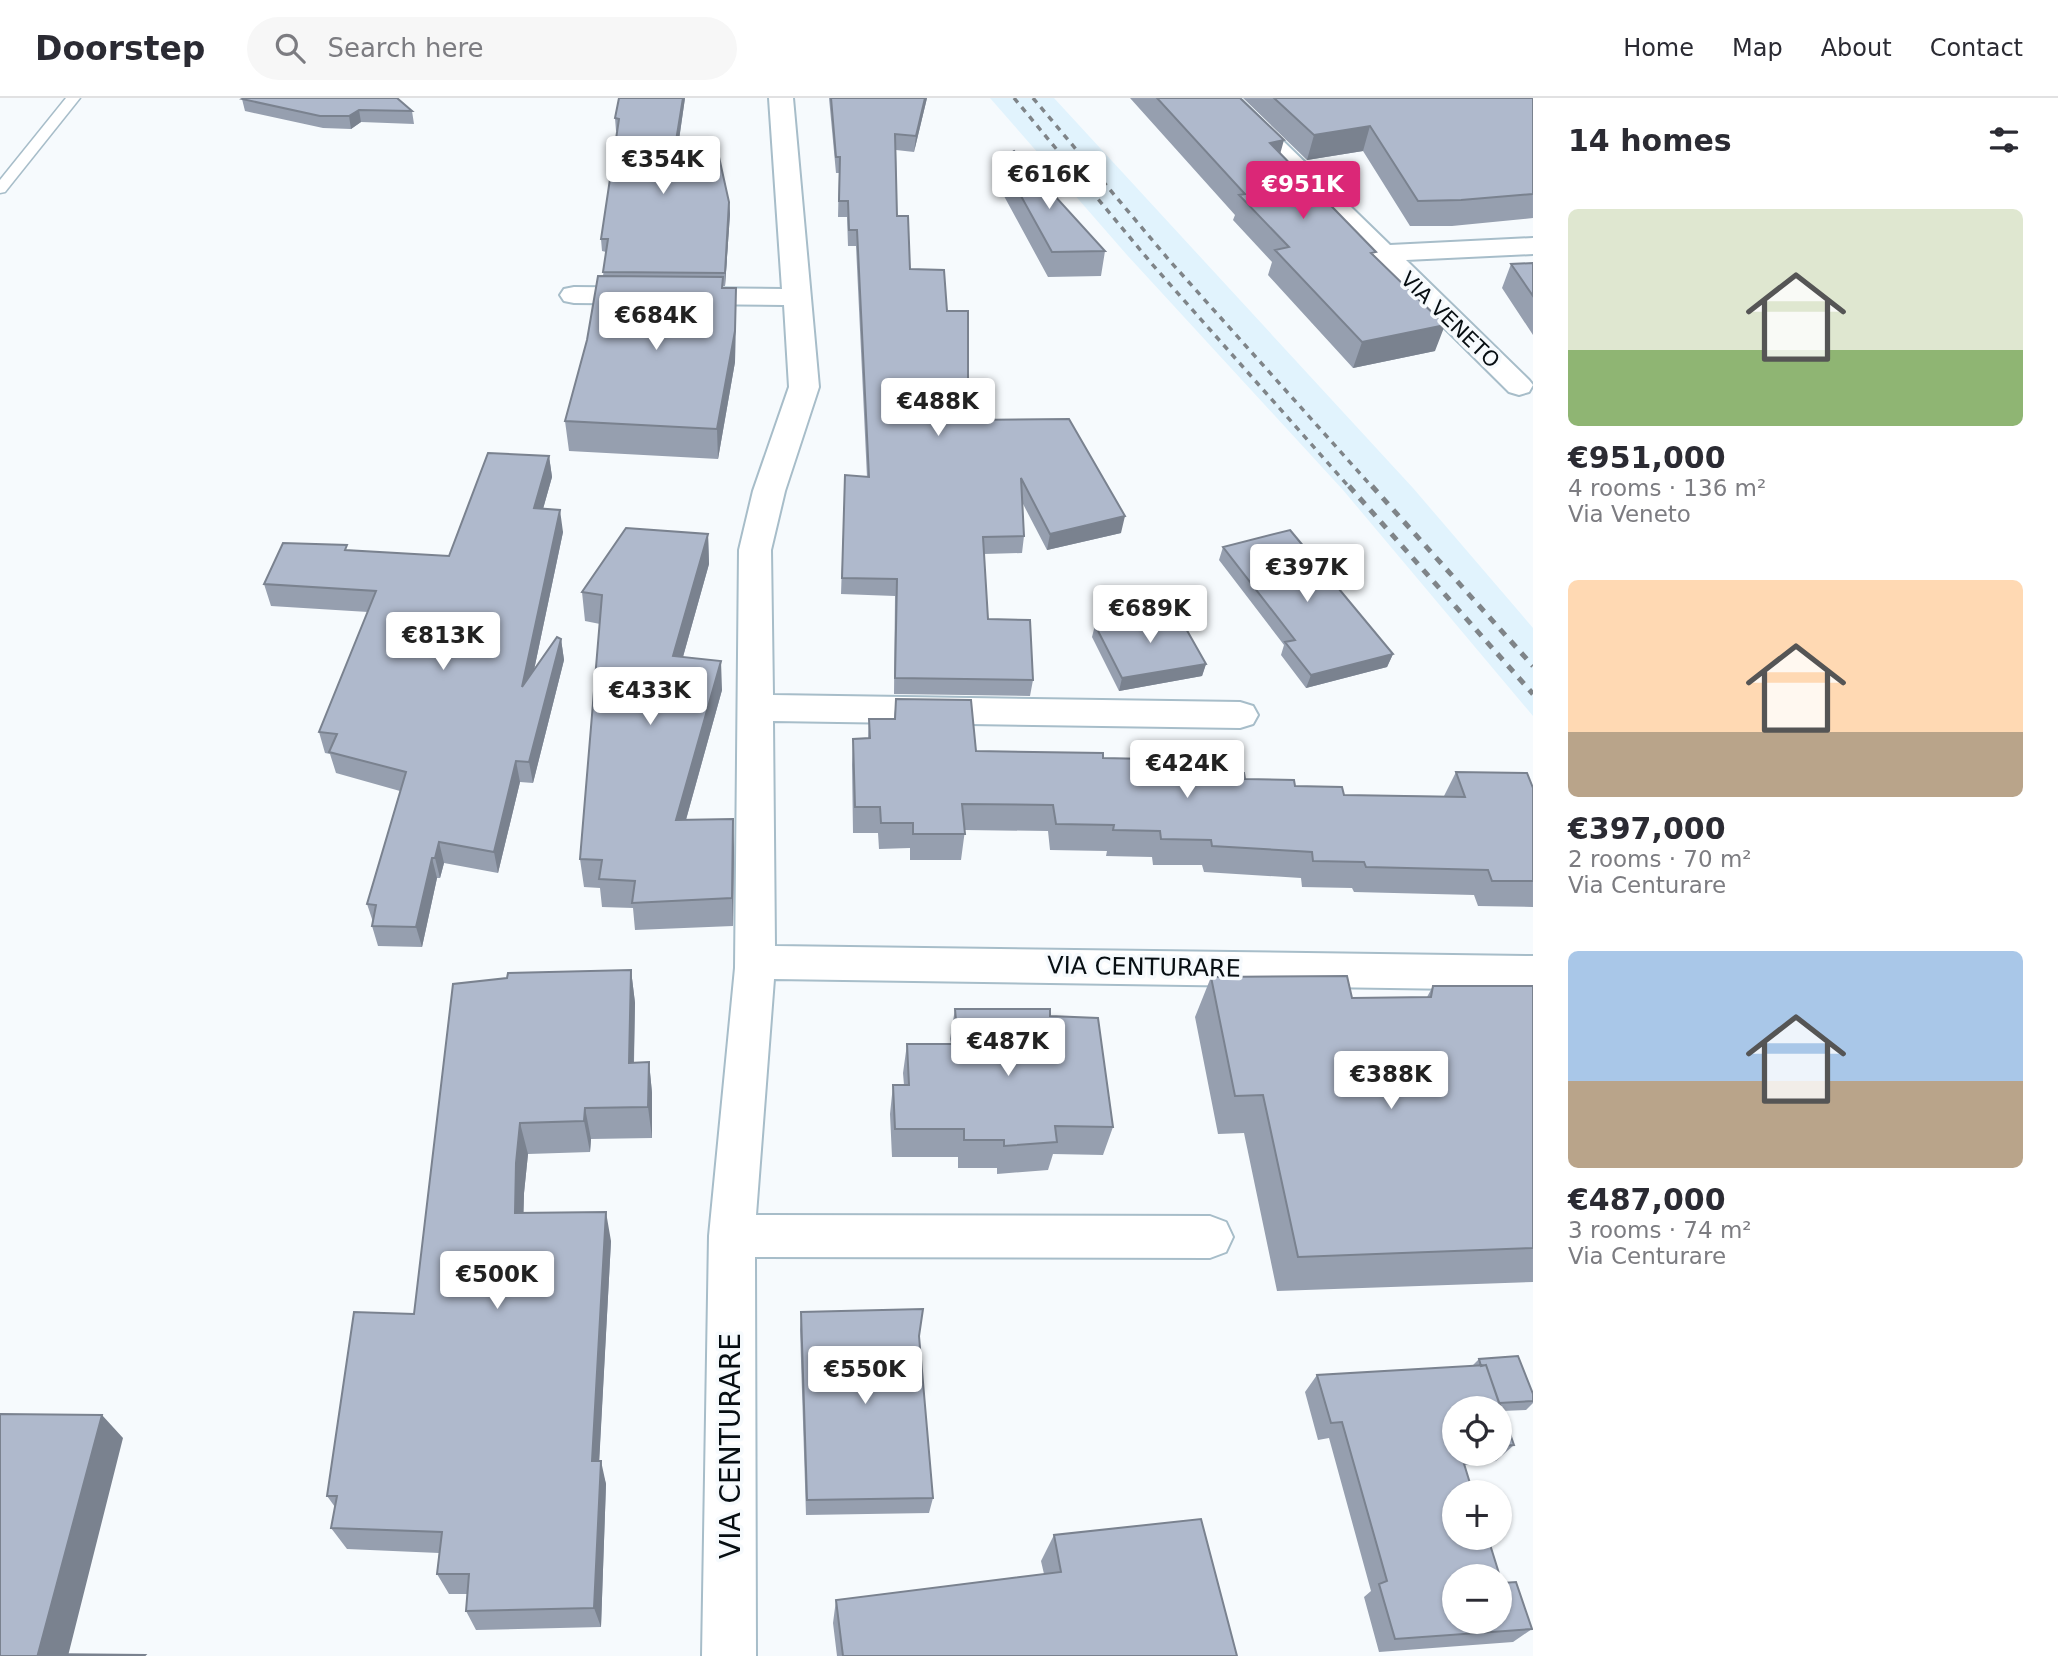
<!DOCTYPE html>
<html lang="en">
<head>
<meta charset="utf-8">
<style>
  :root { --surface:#fff; --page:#f7f7f7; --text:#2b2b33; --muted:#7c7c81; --line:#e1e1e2; --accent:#db2777 }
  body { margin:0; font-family:"DejaVu Sans",sans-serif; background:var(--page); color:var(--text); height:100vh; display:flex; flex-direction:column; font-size:26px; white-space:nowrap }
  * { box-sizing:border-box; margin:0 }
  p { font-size:23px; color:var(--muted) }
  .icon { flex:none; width:38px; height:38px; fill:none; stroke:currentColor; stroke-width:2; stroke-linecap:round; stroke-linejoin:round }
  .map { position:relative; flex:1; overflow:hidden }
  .side { display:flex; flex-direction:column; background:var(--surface); width:525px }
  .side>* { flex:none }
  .tools { position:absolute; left:1442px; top:1298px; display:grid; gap:14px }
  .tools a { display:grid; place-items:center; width:70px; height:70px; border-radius:50%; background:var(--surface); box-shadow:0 2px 5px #0004; font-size:35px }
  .price { position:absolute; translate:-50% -60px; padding:0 16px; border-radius:7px; background:#fff; color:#222; font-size:23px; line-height:46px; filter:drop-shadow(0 2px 4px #0008) }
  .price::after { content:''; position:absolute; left:50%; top:42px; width:21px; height:16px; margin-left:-10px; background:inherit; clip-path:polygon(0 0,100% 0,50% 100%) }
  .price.active { background:var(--accent); color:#fff }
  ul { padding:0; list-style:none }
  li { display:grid; align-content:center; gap:14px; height:371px; padding:0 35px }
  li span { display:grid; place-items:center; height:217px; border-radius:10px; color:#555 }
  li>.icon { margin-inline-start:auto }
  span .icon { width:126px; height:126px; fill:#fffc; stroke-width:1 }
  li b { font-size:30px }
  h2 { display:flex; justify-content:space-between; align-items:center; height:84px; padding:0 35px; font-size:30px }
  header { display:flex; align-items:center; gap:42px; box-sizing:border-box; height:98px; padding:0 35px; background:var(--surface); border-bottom:2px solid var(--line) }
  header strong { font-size:33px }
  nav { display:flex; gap:38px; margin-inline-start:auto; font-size:24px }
  .search { width:490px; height:63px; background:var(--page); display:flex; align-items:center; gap:18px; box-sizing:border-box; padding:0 24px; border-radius:38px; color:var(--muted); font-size:26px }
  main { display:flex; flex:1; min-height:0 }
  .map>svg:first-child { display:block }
  .built { fill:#e1f3fd }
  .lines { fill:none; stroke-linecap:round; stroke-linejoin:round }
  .service-casing { stroke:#a7bdc9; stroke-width:3 }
  .minor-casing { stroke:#a7bdc9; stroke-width:4 }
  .service { fill:#fff; fill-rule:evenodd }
  .minor { fill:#fff; fill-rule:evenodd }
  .rail-far1 { stroke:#7f8488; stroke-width:3.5; stroke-dasharray:6 6; stroke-linecap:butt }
  .rail { stroke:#7f8488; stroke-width:5; stroke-dasharray:8 8; stroke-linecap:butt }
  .wall { fill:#969faf; fill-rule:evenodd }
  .shaded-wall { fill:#7a828f }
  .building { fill:#afb9cc; stroke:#7a828f; stroke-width:2; fill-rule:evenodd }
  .labels { text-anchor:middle; stroke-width:7; stroke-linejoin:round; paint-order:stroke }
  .far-street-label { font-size:21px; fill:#070e12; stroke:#f6fafd }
  .street-label { font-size:24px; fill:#070e12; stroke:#f6fafd }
  .near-street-label { font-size:28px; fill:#070e12; stroke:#f6fafd }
</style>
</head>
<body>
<header>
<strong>Doorstep</strong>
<div class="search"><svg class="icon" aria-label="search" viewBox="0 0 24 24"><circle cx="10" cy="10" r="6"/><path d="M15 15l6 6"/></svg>Search here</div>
<nav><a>Home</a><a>Map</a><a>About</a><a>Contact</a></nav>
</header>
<main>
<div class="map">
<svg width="1533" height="1558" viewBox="0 0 1533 1558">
  <rect width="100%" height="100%" fill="#f6fafd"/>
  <path class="built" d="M990,0H1054L1413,390L1533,530V618L1343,392L1127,157Z"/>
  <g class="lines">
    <defs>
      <path id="service" d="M66,0H80L5,94L0,95V82Z"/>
      <path id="minor" d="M769,0H793L819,289L785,393L771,452L773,597L1240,604L1253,608L1258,617L1253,626L1240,630L773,623L775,848L1533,858V892L774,881L756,1117L1210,1118L1226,1124L1233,1139L1226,1154L1210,1160L755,1159L756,1558H702L709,1138L735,870L739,452L753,393L789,289L784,207L574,205L564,203L560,197L564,191L574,189L782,191Z
        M1213,0H1239L1390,147L1533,140V156L1406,162L1529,282L1533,287L1529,294L1519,297L1509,294Z"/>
    </defs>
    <use href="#service" class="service-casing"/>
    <use href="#minor" class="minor-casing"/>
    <use href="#service" class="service"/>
    <use href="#minor" class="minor"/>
    <path class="rail-far1" d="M1014,0L1152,166L1350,390
      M1033,0L1169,162L1373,390"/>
    <path class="rail" d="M1349,388L1533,596
      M1372,388L1533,568"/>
  </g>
  <path class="wall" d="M685,0L678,49L729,104L730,116L725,188H723V190L736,220L735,264L718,361L569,353L565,323L587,242L603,178L606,154L602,153L601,141L618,33H616L615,20Z
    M829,0H927L914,54L896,52L897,118L910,171L947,213L968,322L1121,435L1047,452L1022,404L1024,438L1022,455L984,456L988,521L1033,582L1030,598L894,596L895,498L841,496L845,377L867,379L856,148H848L847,119H838L839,75H836Z
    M1130,0H1240L1280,55L1375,158L1435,253L1353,270L1268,177L1272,164L1233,122L1235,117Z
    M1243,0H1533V120L1452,128H1410L1363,53L1307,62Z
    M242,1L412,13L414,26L361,24L351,31L323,30L245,13Z
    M1001,62L1105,153L1101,178L1048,179L998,87Z
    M1533,165V237L1502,190L1511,166Z
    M549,358L552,379L543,411L563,434L534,572L561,541L564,562L533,685L520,684L498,775L444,765L440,780H437L422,849L378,848L372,828L373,824L367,806L400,693L336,675L330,656L325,655L319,634L368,514L271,508L264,486L348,452L449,458Z
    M708,436L709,466L683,559L722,592L686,722L734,749L733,828L635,832L633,810L602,809L600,790L584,789L580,761L600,526L585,523L582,494Z
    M1223,449L1393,556L1387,569L1306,590L1281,557L1284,547L1219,462Z
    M1095,527L1206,566L1202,578L1119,593L1092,539Z
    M896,601L976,653L1103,660L1295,688L1344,697L1444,698L1456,674L1533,690V809L1478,808L1474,797L1354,794L1352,790L1302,789L1301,780L1204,774L1202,767H1153L1152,759L1106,758L1107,753L1050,752L1048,733L965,732L961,762H910V750L879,751L878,735H853L852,667L853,641L868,640L869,621H894Z
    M631,872L635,905L634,965L649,964L652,995V1040L591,1041L590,1054L528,1056L524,1095L523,1115L611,1143L599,1363L606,1386L601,1529L476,1532L466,1513L467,1496H449L437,1476L439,1455L347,1451L331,1430L335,1409L327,1398L414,1216L453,886Z
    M1211,879L1352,900L1427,899L1433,888H1533V1184L1277,1193L1244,1035L1218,1036L1195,919Z
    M955,911L1050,918L1113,1029L1103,1057L1053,1056L1048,1072L997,1076V1070H958V1059H892L890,1016L893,987H904L903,975L907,946H951L950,941Z
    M801,1214L919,1238L933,1400L929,1415L806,1417L800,1232Z
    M1479,1261L1533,1296V1305L1526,1312L1502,1313L1514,1347L1496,1363L1464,1367L1502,1485L1532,1531L1513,1544L1379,1554L1364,1499L1371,1493L1329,1340L1318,1342L1305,1294L1317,1277L1472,1268ZM1500,1311V1356H1454Z
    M1054,1437L1237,1558H837L833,1525L836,1502L1044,1476L1041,1463Z"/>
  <path class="shaded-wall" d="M683,0H685L676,62L675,49Z
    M925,0H927L914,54L916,38Z
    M359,12L361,24L351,31L349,18Z
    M1370,28L1363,53L1307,62L1314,37Z
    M1284,42L1277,67L1270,45Z
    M729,104L730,116L725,188V175Z
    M736,190L735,264L718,361L717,331Z
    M1445,227L1435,253L1353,270L1362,244Z
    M549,358L552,379L537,432L534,410Z
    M560,412L563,434L526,610L522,589Z
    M1125,418L1121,435L1047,452L1050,436Z
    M708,436L709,466L675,587L673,558Z
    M561,541L564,562L533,685L529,664Z
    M1393,556L1387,569L1306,590L1311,577Z
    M721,563L722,592L678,750L676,722Z
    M1206,566L1202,578L1119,593L1122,580Z
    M516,663L520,684L498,775L494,754Z
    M733,721L734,749L733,828L732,800Z
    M439,744L444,765L440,780L435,760Z
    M432,760L437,780L422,849L416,829Z
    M631,872L635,905L633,996L629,965Z
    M649,964L652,995V1040L648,1009Z
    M585,1010L591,1041L590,1054L584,1023Z
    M520,1025L528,1056L524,1095L523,1144L515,1115L516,1065Z
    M606,1114L611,1143L598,1386L592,1363Z
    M102,1317L123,1340L68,1558L38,1556Z
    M601,1363L606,1386L601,1529L594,1510Z"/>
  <path class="building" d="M244,0H397L412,13L359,12L349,18H320L242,1Z
    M619,0H683L675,49L717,50L729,104L725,175L603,174L608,141H601L619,21L615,20Z
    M831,0H925L916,38L895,36L897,118H908L910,171L944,172L947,213H968V322L1069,321L1125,418L1050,436L1021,380L1024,438L983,439L988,521L1030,522L1033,582L895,580L897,481L842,480L845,377L869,379L857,132H849L848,103H839L840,59H836Z
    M1157,0H1240L1284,42L1270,45L1376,154L1371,155L1445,227L1362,244L1275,152L1289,149L1239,97L1245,96Z
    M1274,0H1533V96L1461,102L1418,103L1370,28L1314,37Z
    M1014,53L1105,153L1052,154L1001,62Z
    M1533,165V198L1511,166Z
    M598,178L723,179L722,190H736L735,233L717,331L565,323L587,242Z
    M488,355L549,358L534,410L560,412L522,589L557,539L561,541L529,664L516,663L494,754L439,744L435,760H432L416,829L372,828L376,807L367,806L406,674L329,654L337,636L319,634L376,493L264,486L283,445L347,447L345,452L449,458Z
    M626,430L708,436L673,558L721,563L676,722L733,721L732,800L632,805L635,783L599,781L602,762L580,761L602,497L582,494Z
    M1290,432L1393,556L1311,577L1285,544L1295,542L1223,449Z
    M1176,513L1206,566L1122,580L1095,527Z
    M896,601L971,602L976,653L1103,655V660L1148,661L1149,667H1197L1198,674L1244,675L1245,681L1294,682L1295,688L1342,689L1344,697L1465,699L1456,674L1527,675L1533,690V783H1492L1488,772L1366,769L1364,764L1313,763L1312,754L1212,748L1211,742L1161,741L1160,733L1113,732L1114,727L1056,726L1053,707L962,706L965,736H913V725H881L880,709H855L853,641L870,640L869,621H895Z
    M631,872L629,965L649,964L648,1009L585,1010L584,1023L520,1025L516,1065L515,1115L606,1114L592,1363H601L594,1510L466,1513L469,1476H437L442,1434L331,1430L337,1398H327L354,1214L414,1216L453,886L507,880L508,875Z
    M1347,878L1352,900L1431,899L1433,888H1533V1150L1298,1159L1263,997L1235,998L1211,879Z
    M955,911H1050V918L1098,920L1113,1029L1055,1028L1057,1044L1004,1048V1042H964V1031H895L893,987H909L907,946H958Z
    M923,1211L919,1238L933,1400L807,1402L801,1214Z
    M1518,1258L1533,1296V1303L1499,1305L1486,1267L1481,1268L1479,1261Z
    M1486,1267L1514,1347L1500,1348V1311H1454V1356H1461L1473,1395H1454V1440H1488L1502,1485L1516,1484L1532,1531L1395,1541L1379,1486L1387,1483L1342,1324L1331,1325L1317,1277ZM1454,1479H1500V1524H1454Z
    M0,1316L102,1317L38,1556L145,1557L144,1558H0Z
    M1201,1421L1237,1558H843L836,1502L1061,1474L1054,1437Z"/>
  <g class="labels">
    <g class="far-street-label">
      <text transform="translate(1450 222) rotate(44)" y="7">VIA VENETO</text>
    </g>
    <g class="street-label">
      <text transform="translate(1144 869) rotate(1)" y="8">VIA CENTURARE</text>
    </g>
    <g class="near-street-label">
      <text transform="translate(730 1348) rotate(-90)" y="10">VIA CENTURARE</text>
    </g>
  </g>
</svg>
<div class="tools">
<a><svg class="icon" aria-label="locate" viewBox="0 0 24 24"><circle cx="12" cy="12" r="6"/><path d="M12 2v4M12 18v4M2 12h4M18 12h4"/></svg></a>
<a>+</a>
<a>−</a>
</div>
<b class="price" style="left:663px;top:98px">€354K</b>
<b class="price" style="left:1049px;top:113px">€616K</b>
<b class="price active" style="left:1303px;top:123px">€951K</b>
<b class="price" style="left:656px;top:254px">€684K</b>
<b class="price" style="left:938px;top:340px">€488K</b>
<b class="price" style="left:1307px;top:506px">€397K</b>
<b class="price" style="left:1150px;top:547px">€689K</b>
<b class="price" style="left:443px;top:574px">€813K</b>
<b class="price" style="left:650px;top:629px">€433K</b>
<b class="price" style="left:1187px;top:702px">€424K</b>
<b class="price" style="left:1008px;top:980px">€487K</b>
<b class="price" style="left:1391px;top:1013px">€388K</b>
<b class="price" style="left:497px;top:1213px">€500K</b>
<b class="price" style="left:865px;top:1308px">€550K</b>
</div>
<section class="side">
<h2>14 homes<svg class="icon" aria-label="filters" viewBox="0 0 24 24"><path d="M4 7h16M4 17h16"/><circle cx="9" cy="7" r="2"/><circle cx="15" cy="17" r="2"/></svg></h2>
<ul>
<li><span style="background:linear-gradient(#dfe7d0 65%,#8fb573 0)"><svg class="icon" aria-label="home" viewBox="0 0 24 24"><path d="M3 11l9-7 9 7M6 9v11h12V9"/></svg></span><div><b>€951,000</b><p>4 rooms · 136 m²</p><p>Via Veneto</p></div></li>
<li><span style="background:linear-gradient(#ffd9b3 70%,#b9a48a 0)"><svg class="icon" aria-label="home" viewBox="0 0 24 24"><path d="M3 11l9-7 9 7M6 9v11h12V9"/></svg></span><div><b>€397,000</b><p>2 rooms · 70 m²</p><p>Via Centurare</p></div></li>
<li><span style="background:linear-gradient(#a9c7e8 60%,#b9a48a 0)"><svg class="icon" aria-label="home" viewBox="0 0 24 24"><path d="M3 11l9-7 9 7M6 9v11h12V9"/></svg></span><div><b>€487,000</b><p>3 rooms · 74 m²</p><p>Via Centurare</p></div></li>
</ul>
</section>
</main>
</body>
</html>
